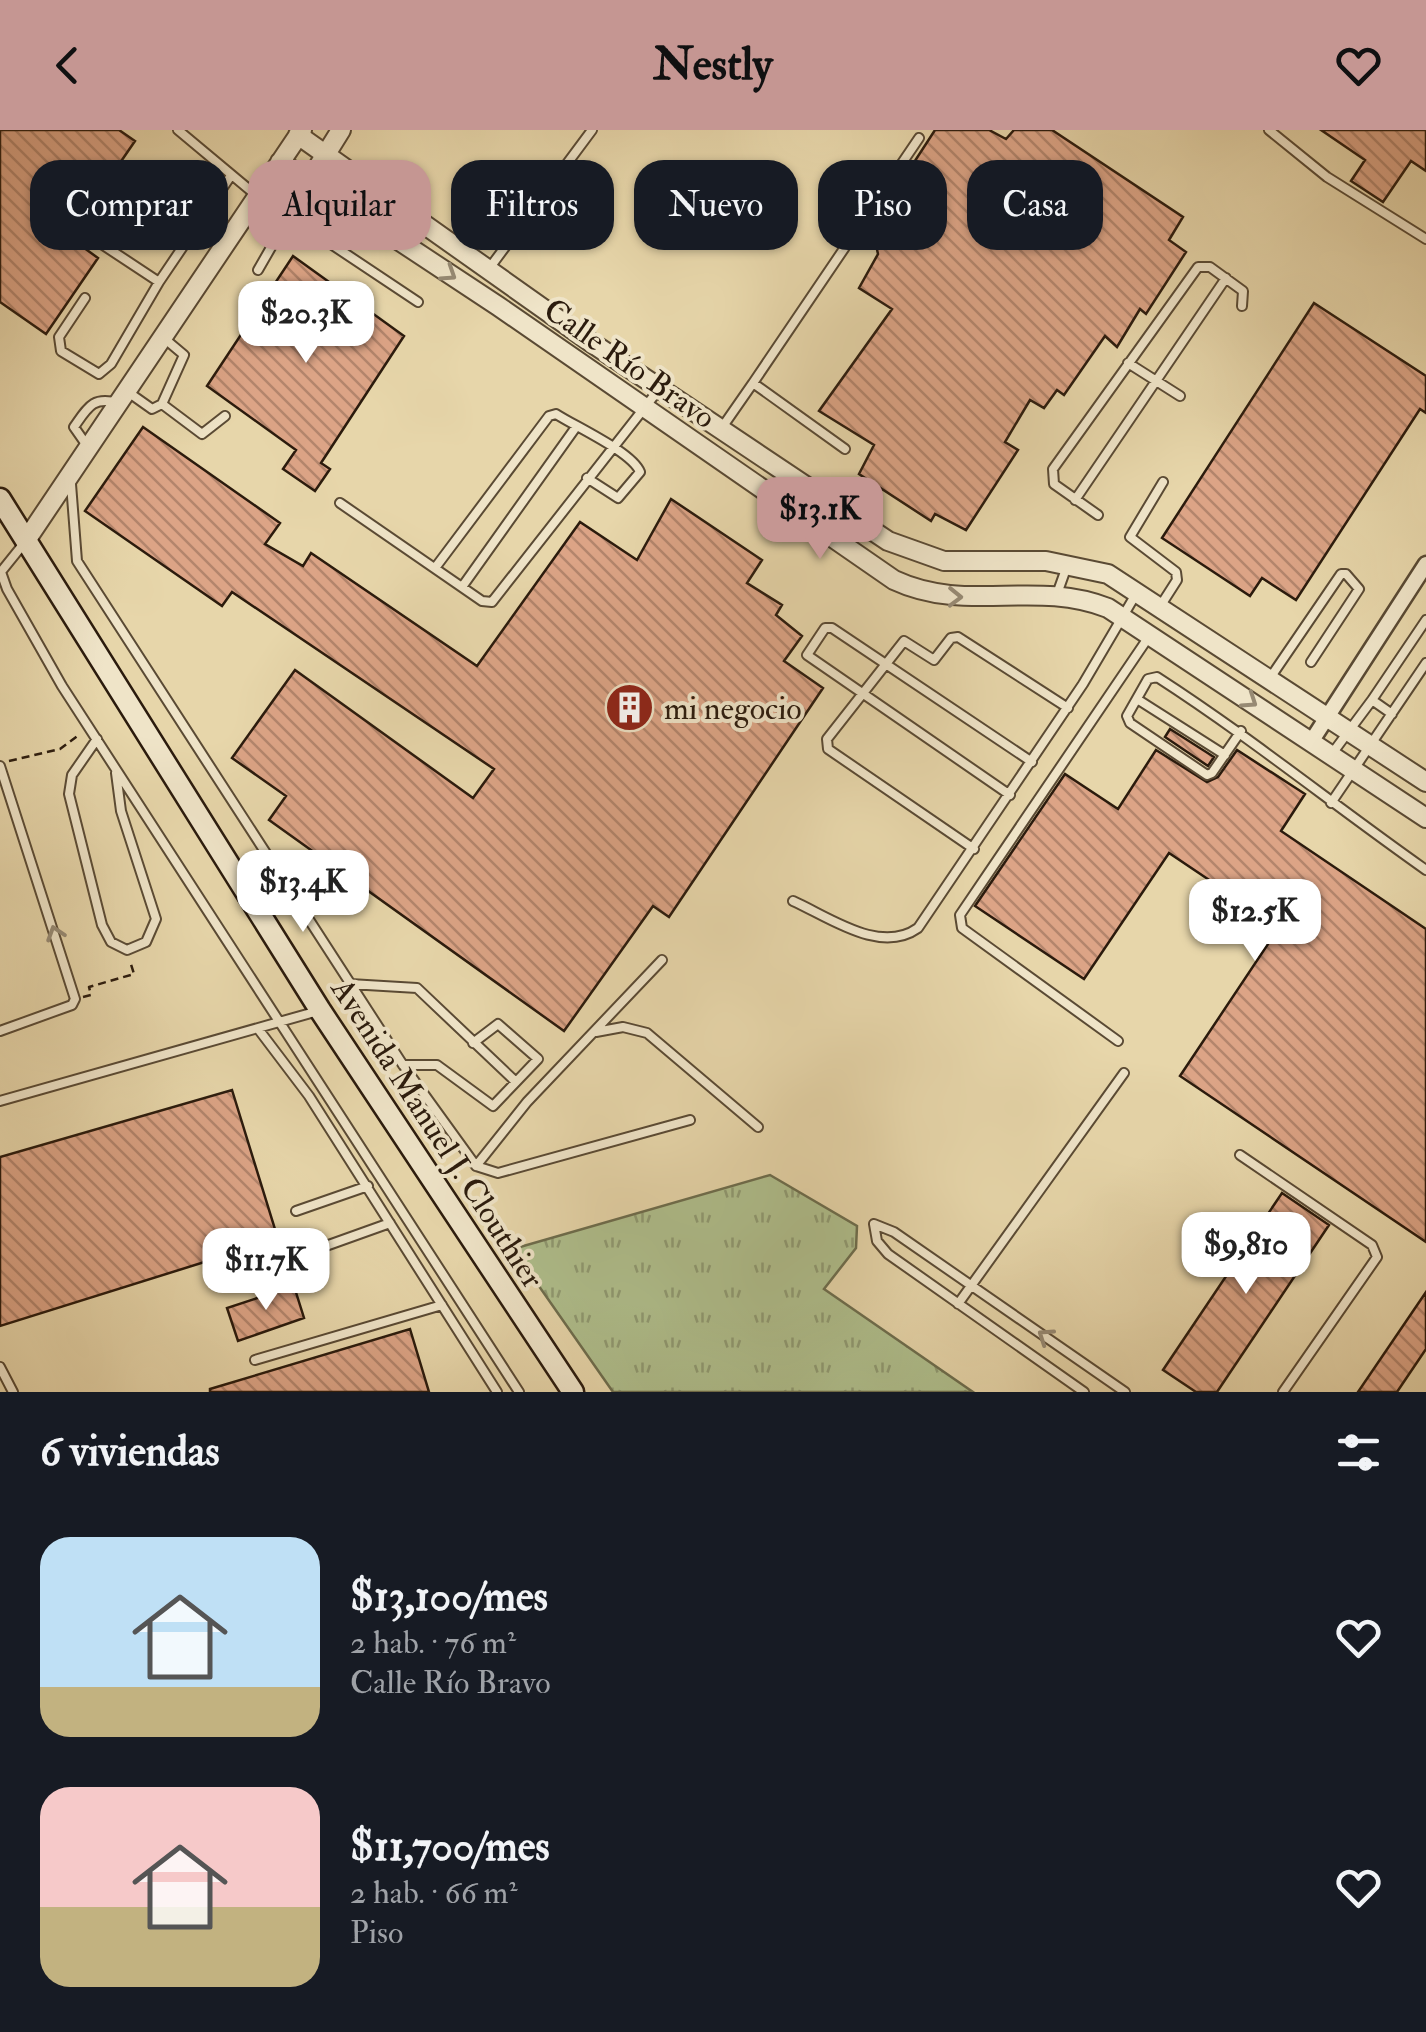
<!DOCTYPE html>
<html lang="es">
<head>
<meta charset="utf-8">
<style>
  :root { --surface:#171b24; --page:#20242c; --text:#f1f3f6; --muted:#9ea1a6; --accent:#c59692 }
  body { margin:0; font-family:"IM FELL Double Pica",serif; background:var(--page); color:var(--text); height:100vh; display:flex; flex-direction:column; font-size:38px; white-space:nowrap }
  * { box-sizing:border-box; margin:0 }
  p { font-size:32px; color:var(--muted) }
  .icon { flex:none; width:55px; height:55px; fill:none; stroke:currentColor; stroke-width:2; stroke-linecap:round; stroke-linejoin:round }
  .map { position:relative; height:1262px; overflow:hidden }
  .details { display:flex; flex-direction:column; background:var(--surface); flex:1 }
  .details>* { flex:none }
  .banner { position:absolute; left:30px; top:30px; width:1368px; height:90px; display:flex; gap:20px }
  .price { position:absolute; translate:-50% -85px; padding:0 22px; border-radius:20px; background:#fff; color:#222; font-size:32px; line-height:65px; filter:drop-shadow(0 2px 5px #0008) }
  .price::after { content:''; position:absolute; left:50%; top:60px; width:30px; height:22px; margin-left:-15px; background:inherit; clip-path:polygon(0 0,100% 0,50% 100%) }
  .price.on { background:var(--accent); color:#111 }
  ul { padding:0; list-style:none }
  li { display:flex; align-items:center; gap:30px; height:250px; padding:0 40px }
  li span { display:grid; place-items:center; flex:none; width:280px; height:200px; border-radius:30px; color:#555 }
  li>.icon { margin-inline-start:auto }
  span .icon { width:120px; height:120px; fill:#fffc; stroke-width:1 }
  li b { font-size:42px }
  h2 { display:flex; justify-content:space-between; align-items:center; height:120px; padding:0 40px; font-size:42px }
  .chip { padding:0 35px; border-radius:30px; background:var(--surface); box-shadow:0 2px 8px #0004; font-size:35px; line-height:90px }
  .chip.on { background:var(--accent); color:#111 }
  header { display:flex; justify-content:space-between; align-items:center; height:130px; padding:0 40px; background:var(--accent); color:#111; font-size:45px; font-weight:700 }
  .map>svg:first-child { display:block }
  .grass { fill:url(#grass-tufts); stroke:#6d6d4d; stroke-width:2.5 }
  .building { fill:url(#building-back-hatch); stroke:#2b1b0d; stroke-width:2.5 }
  .lines { fill:none; stroke-linecap:round; stroke-linejoin:round }
  .service-casing { stroke:#5a4a34; stroke-width:12 }
  .minor-casing { stroke:#5a4a34; stroke-width:19 }
  .tertiary-casing { stroke:#5a4a34; stroke-width:22 }
  .secondary-casing { stroke:#2b1b0d; stroke-width:25 }
  .path { stroke:#2b1b0d; stroke-width:2.5; stroke-dasharray:8 5; stroke-linecap:butt }
  .service { stroke:#efe4c8; stroke-width:8 }
  .minor { stroke:#efe4c8; stroke-width:14 }
  .tertiary { stroke:#efe4c8; stroke-width:18 }
  .secondary { stroke:#efe4c8; stroke-width:20 }
  .oneway { stroke:#978a74 }
  .labels { text-anchor:middle; stroke-width:8; stroke-linejoin:round; paint-order:stroke }
  .street-label { font-size:32px; fill:#2b1b0d; stroke:#efe4c8 }
  .poi-label { font-size:32px; fill:#2b1b0d; stroke:#efe4c8; text-anchor:start }
</style>
</head>
<body>
<header><svg class="icon" aria-label="back" viewBox="0 0 24 24"><path d="M15 5l-7 7 7 7"/></svg>Nestly<svg class="icon" aria-label="heart" viewBox="0 0 24 24"><path d="M12 20l-8-8c-3-5 5-10 8-4 3-6 11-1 8 4z"/></svg></header>
<div class="map">
<svg width="1426" height="1262" viewBox="0 0 1426 1262">
  <defs>
    <pattern id="grass-tufts" width="24" height="20" patternUnits="userSpaceOnUse" patternTransform="scale(2.5)"><rect width="24" height="20" fill="#afbf8d"/><path d="M3 7l-1-3M5 7V3M7 7l1-3M15 17l-1-3M17 17v-4M19 17l1-3" fill="none" stroke="#8f9a72"/></pattern>
    <pattern id="building-back-hatch" width="6" height="6" patternUnits="userSpaceOnUse" patternTransform="scale(2.5)"><rect width="6" height="6" fill="#dca486"/><path d="M-1 5l2 2M0 0l6 6M5-1l2 2" fill="none" stroke="#b3856c"/></pattern>
  </defs>
  <rect width="100%" height="100%" fill="#e7d6aa"/>
  <filter id="stains"><feTurbulence type="fractalNoise" baseFrequency=".002" numOctaves="4"/><feColorMatrix values="0 0 0 0 .2 0 0 0 0 .09 0 0 0 0 .02 0 0 0 .5 -.17"/></filter>
  <radialGradient id="worn" r=".72"><stop offset=".6" stop-color="#630" stop-opacity="0"/><stop offset="1" stop-color="#630" stop-opacity=".3"/></radialGradient>
  <path class="grass" d="M770,1045L857,1096L856,1118L824,1159L973,1262H613L513,1119Z"/>
  <path class="building" d="M0,0H119L135,11L69,107L98,128L46,204L0,172Z
    M935,0H989L1006,9L1014,0H1052L1183,87L1169,110L1186,122L1146,184L1140,179L1117,217L1105,206L1064,265L1057,260L1044,278L1030,270L1005,312L1018,320L966,400L935,384L931,391L859,344L874,315L819,281L892,179L859,158L878,124L872,97Z
    M1321,0H1426V41L1411,31L1383,72L1351,51L1365,30Z
    M293,126L404,206L321,333L330,339L315,361L283,339L296,320L207,256Z
    M1314,173L1426,246V283L1420,279L1296,470L1262,448L1250,466L1162,408Z
    M143,297L280,393L265,414L303,436L311,423L477,536L580,392L637,430L671,369L762,430L747,453L782,475L776,485L802,506L784,531L823,558L669,787L653,776L564,901L269,690L286,666L232,628L295,540L473,668L494,639L232,462L222,476L85,381Z
    M1170,599L1214,627L1208,636L1165,607Z
    M1156,620L1207,652L1218,647L1237,620L1305,664L1281,701L1426,799V1112L1180,946L1278,799L1236,768L1169,723L1084,849L975,776L1065,644L1118,679Z
    M232,960L278,1109L0,1196V1027Z
    M1282,1063L1329,1095L1217,1262H1196L1163,1240Z
    M294,1156L304,1188L238,1211L227,1178Z
    M1426,1162V1219L1397,1262H1358Z
    M410,1199L429,1262H210V1259Z"/>
  <g class="lines">
    <defs>
      <path id="service" d="M178,0L257,66
        M1269,0L1327,47L1426,109
        M289,86L418,172
        M258,140L308,53
        M488,140L592,0
        M159,152L94,109L92,100L133,41L140,39L205,84
        M85,168L59,207L61,221L99,244L111,234L159,152L230,47
        M1128,233L1180,266
        M753,253L919,8
        M128,262L152,279L162,274L184,225L165,209
        M162,274L202,304L225,286
        M721,299L753,253L845,319
        M88,317L74,297C88,277 93,266 118,273
        M71,354L77,431L403,935L476,1036L498,1043L690,990
        M1075,370L1226,148
        M340,373L482,471L492,472L660,258
        M1098,385L1054,354L1053,339L1198,137H1210L1243,161L1242,176
        M435,438L549,286L556,284C576,297 632,322 640,342L618,368L587,348
        M1,442L7,459L62,556L519,1262
        M0,443L25,412
        M462,457L576,297
        M1057,464L1067,436
        M1161,475L1177,450L1176,442L1130,407L1163,352
        M1270,548L1341,444H1346L1359,459L1311,532
        M1137,569L1225,625
        M1392,584L1372,570L1426,490
        M1241,601L1212,643L1207,645L1130,593L1127,586L1148,549L1157,547C1250,607 1335,676 1426,740
        M97,609L72,645L69,664L102,795L111,812L127,820L146,812L156,789L121,681L116,643
        M1331,625L1372,570
        M0,636L75,869L72,875L0,901
        M1010,665L807,525L825,498H832L1032,632
        M1331,673L1426,533
        M974,719L828,619L827,609L904,511L934,530L951,508L958,507L1068,578
        M793,771C829,787 880,825 918,798L1083,554L1136,464
        M350,854L417,858L516,952
        M259,900L309,966L497,1262
        M596,902L623,897L647,903L758,997
        M1118,911L962,798L960,785L1148,508
        M403,935H437L493,976L538,929L498,894L473,913
        M0,971L318,881
        M1240,1025L1372,1115L1377,1127L1283,1262
        M476,1036L527,972L662,830
        M296,1081L368,1056
        M309,1122L390,1093
        M958,1174L1124,943
        M255,1230L442,1175
        M0,1237L13,1262
        M1084,1262L888,1124L877,1111L874,1094L894,1102L1125,1262"/>
      <path id="minor" d="M1311,612L1426,434"/>
      <path id="tertiary" d="M298,5L589,211L888,411L944,431H1046L1108,444L1426,652
        M280,32L498,176L894,450C967,484 1033,449 1108,478L1426,688
        M308,53L341,0
        M27,409L302,0"/>
      <path id="secondary" d="M0,369L320,880L573,1262"/>
    </defs>
    <use href="#service" class="service-casing"/>
    <use href="#minor" class="minor-casing"/>
    <use href="#tertiary" class="tertiary-casing"/>
    <use href="#secondary" class="secondary-casing"/>
    <path class="path" d="M9,631L60,619L80,604
      M83,867L91,865L89,857L134,844L130,831"/>
    <use href="#service" class="service"/>
    <use href="#minor" class="minor"/>
    <use href="#tertiary" class="tertiary"/>
    <use href="#secondary" class="secondary"/>
  </g>
  <defs><path id="oneway-chevron" d="M-2-3.5L2.5 0L-2 3.5" fill="none" stroke-width="1.6" stroke-linecap="round" stroke-linejoin="round" transform="scale(2.5)"/></defs>
  <g class="oneway">
    <use href="#oneway-chevron" transform="translate(449 144) rotate(33)"/>
    <use href="#oneway-chevron" transform="translate(955 467) rotate(1)"/>
    <use href="#oneway-chevron" transform="translate(1250 571) rotate(34)"/>
    <use href="#oneway-chevron" transform="translate(55 803) rotate(-108)"/>
    <use href="#oneway-chevron" transform="translate(1045 1206) rotate(-146)"/>
  </g>
  <defs>
    <symbol id="building-disc" viewBox="-11 -11 22 22"><circle r="9.5" fill="#8f2418" stroke="#efe4c8"/><path d="M-4-6H4V6H1V3H-1V6H-4ZM-2.5-4.3h1.7v1.8h-1.7ZM.8-4.3h1.7v1.8H.8ZM-2.5-1h1.7V.8h-1.7ZM.8-1h1.7V.8H.8Z" fill="#fff"/></symbol>
  </defs>
  <g fill-rule="evenodd">
    <use href="#building-disc" x="602" y="550" width="55" height="55"/>
  </g>
  <g class="labels">
    <g class="street-label">
      <text transform="translate(630 233) rotate(35)" y="11">Calle Río Bravo</text>
      <text transform="translate(438 1003) rotate(57)" y="11">Avenida Manuel J. Clouthier</text>
    </g>
    <g class="poi-label">
      <text x="664" y="589">mi negocio</text>
    </g>
  </g>
  <rect width="100%" height="100%" filter="url(#stains)"/>
  <rect width="100%" height="100%" fill="url(#worn)"/>
</svg>
<b class="price" style="left:306px;top:236px">$20.3K</b>
<b class="price on" style="left:820px;top:432px">$13.1K</b>
<b class="price" style="left:303px;top:805px">$13.4K</b>
<b class="price" style="left:1255px;top:834px">$12.5K</b>
<b class="price" style="left:1246px;top:1167px">$9,810</b>
<b class="price" style="left:266px;top:1183px">$11.7K</b>
<div class="banner">
<a class="chip">Comprar</a>
<a class="chip on">Alquilar</a>
<a class="chip">Filtros</a>
<a class="chip">Nuevo</a>
<a class="chip">Piso</a>
<a class="chip">Casa</a>
</div>
</div>
<section class="details">
<h2>6 viviendas<svg class="icon" aria-label="filters" viewBox="0 0 24 24"><path d="M4 7h16M4 17h16"/><circle cx="9" cy="7" r="2"/><circle cx="15" cy="17" r="2"/></svg></h2>
<ul>
<li><span style="background:linear-gradient(#bfe0f5 75%,#c2b280 0)"><svg class="icon" aria-label="home" viewBox="0 0 24 24"><path d="M3 11l9-7 9 7M6 9v11h12V9"/></svg></span><div><b>$13,100/mes</b><p>2 hab. · 76 m²</p><p>Calle Río Bravo</p></div><svg class="icon" aria-label="heart" viewBox="0 0 24 24"><path d="M12 20l-8-8c-3-5 5-10 8-4 3-6 11-1 8 4z"/></svg></li>
<li><span style="background:linear-gradient(#f6c9c9 60%,#c2b280 0)"><svg class="icon" aria-label="home" viewBox="0 0 24 24"><path d="M3 11l9-7 9 7M6 9v11h12V9"/></svg></span><div><b>$11,700/mes</b><p>2 hab. · 66 m²</p><p>Piso</p></div><svg class="icon" aria-label="heart" viewBox="0 0 24 24"><path d="M12 20l-8-8c-3-5 5-10 8-4 3-6 11-1 8 4z"/></svg></li>
</ul>
</section>
</body>
</html>
